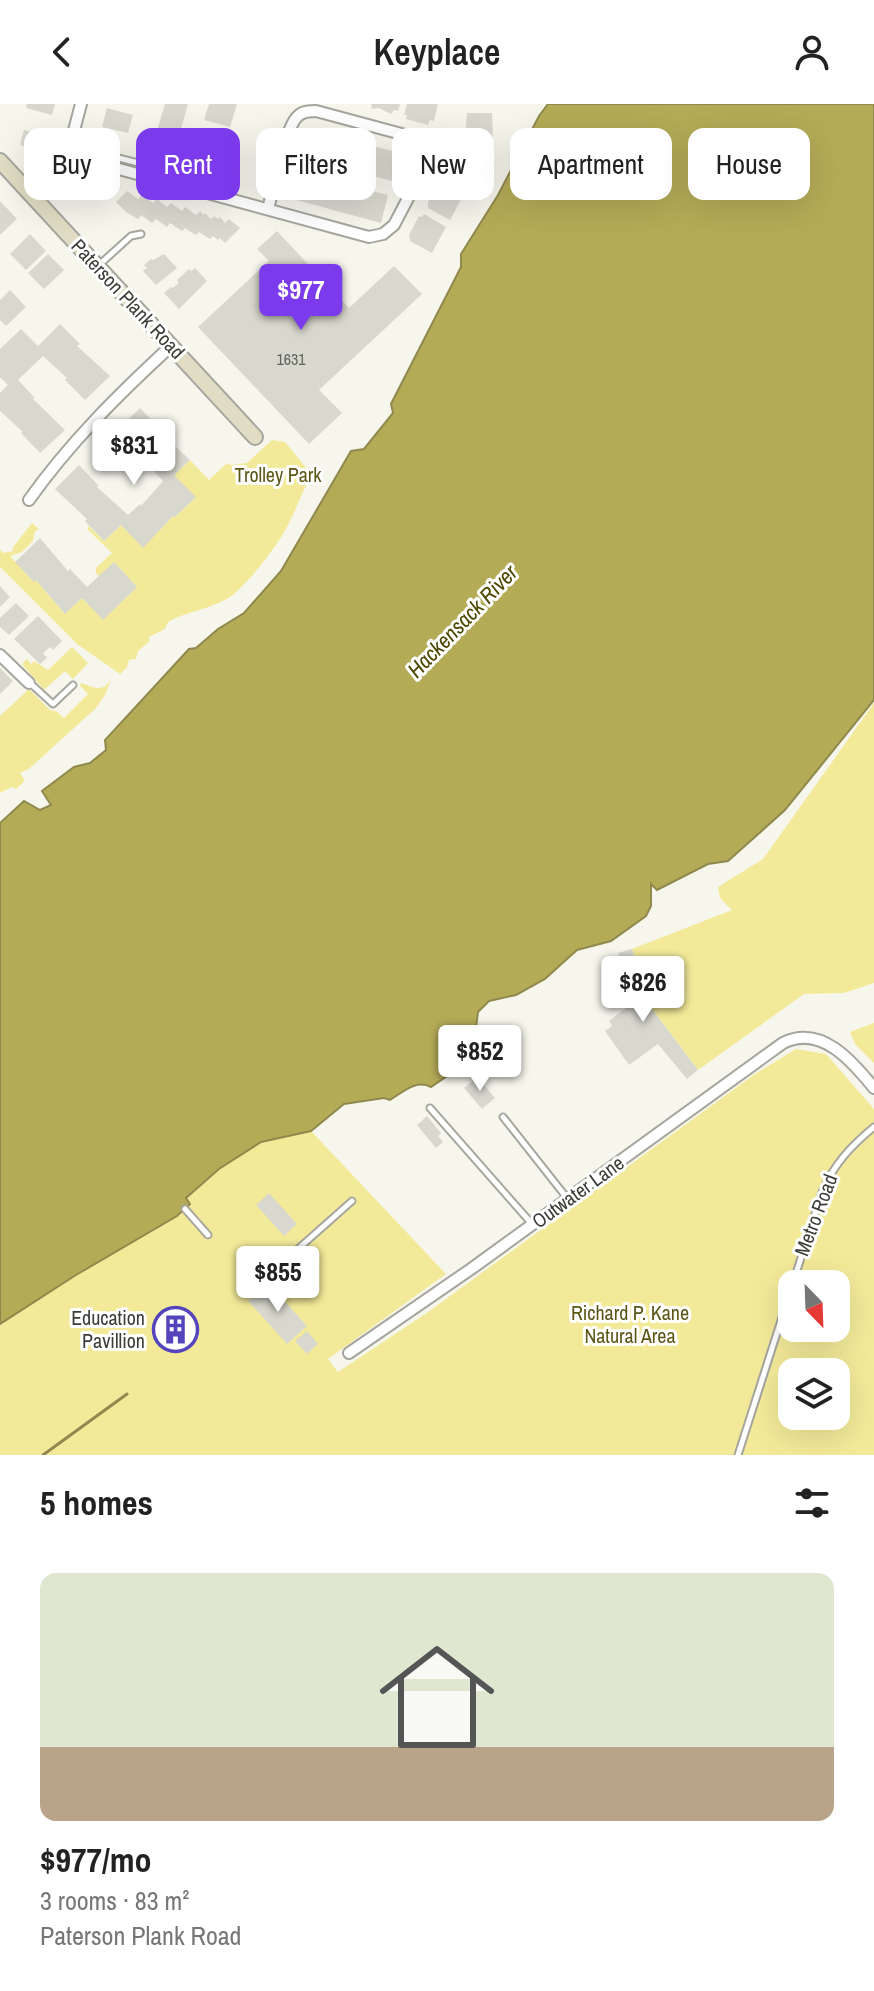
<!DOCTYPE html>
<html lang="en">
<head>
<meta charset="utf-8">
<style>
  :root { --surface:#fff; --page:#f6f6f6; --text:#222; --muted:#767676; --line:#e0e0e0; --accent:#7c3aed }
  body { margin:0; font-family:"Archivo Narrow",sans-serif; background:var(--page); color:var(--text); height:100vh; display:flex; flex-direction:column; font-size:30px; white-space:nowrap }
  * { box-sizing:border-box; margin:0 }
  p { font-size:26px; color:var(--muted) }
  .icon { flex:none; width:44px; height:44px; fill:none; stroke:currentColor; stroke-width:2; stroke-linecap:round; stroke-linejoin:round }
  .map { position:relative; height:1351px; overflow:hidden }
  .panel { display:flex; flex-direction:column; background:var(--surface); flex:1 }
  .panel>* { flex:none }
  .guide { position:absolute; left:24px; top:24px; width:826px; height:72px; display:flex; gap:16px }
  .needle { width:52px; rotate:157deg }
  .controls { position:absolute; left:778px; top:1166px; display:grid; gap:16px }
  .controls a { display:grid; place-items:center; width:72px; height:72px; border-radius:16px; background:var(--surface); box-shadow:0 8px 32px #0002; font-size:40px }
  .price { position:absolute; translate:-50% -68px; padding:0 18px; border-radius:8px; background:#fff; color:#222; font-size:26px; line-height:52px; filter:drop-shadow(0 2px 4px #0008) }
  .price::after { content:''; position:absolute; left:50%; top:48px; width:24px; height:18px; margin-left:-12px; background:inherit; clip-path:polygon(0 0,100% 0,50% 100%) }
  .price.on { background:var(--accent); color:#fff }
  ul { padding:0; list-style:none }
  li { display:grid; align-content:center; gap:16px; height:424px; padding:0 40px }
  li+li { border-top:2px solid var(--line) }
  li span { display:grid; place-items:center; height:248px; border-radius:16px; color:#555 }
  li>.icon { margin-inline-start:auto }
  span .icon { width:144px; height:144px; fill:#fffc; stroke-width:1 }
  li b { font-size:34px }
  h2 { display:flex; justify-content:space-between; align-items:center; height:96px; padding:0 40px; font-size:34px }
  .chip { padding:0 28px; border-radius:16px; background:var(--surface); box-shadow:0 8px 32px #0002; font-size:28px; line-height:72px }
  .chip.on { background:var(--accent); color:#fff }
  header { display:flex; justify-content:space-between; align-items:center; height:104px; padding:0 40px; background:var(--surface); font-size:36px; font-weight:600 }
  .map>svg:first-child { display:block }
  .green { fill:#f3ea99; fill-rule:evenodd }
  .water { fill:#b4ab57; stroke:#90894d; stroke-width:2 }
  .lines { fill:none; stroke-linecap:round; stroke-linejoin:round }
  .stream { stroke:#90894d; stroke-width:3 }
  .building { fill:#d9d8cf }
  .lane-casing { stroke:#a6a69e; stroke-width:9 }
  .street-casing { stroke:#a6a69e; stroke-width:14 }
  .secondary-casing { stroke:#a6a69e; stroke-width:18 }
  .lane { stroke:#fff; stroke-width:5 }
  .street { stroke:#fff; stroke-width:10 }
  .secondary { stroke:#e0ddc4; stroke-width:14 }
  .labels { text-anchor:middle; stroke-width:6; stroke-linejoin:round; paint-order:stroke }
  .number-label { font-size:16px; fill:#62625d }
  .street-label { font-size:20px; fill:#3b3b37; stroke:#fff }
  .park-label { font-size:20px; fill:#5c5616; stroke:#fff }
  .poi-label { font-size:20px; fill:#3b3b37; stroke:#fff; text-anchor:end }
  .water-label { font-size:22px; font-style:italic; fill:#4f4802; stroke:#fff }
</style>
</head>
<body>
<header><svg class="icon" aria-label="back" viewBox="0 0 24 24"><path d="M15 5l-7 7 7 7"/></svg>Keyplace<svg class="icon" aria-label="person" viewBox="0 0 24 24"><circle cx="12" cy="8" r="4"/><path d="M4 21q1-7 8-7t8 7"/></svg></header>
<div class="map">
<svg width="874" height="1351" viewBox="0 0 874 1351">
  <rect width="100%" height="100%" fill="#f7f6ed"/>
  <path class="green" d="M272,336L285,338L312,371C302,387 297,404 288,421C279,440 247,481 230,493C212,505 185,508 168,518L165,525L149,533V538L138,547L136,555L129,556L127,563L120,570L77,540L0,463V446L4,449L13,447V443L32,419L39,425L35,427L33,437L22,448L10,452L33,477L36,476L64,509L82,494L103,515L137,483L114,459L99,472L96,469V464L112,449L87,425L89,422L104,437L121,421L143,443L173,412L175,413L195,394L174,371L190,356L209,376L227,359L230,361L247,359Z
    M72,543L88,559L73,575L65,567L44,586L22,560L27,555L31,560L34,557L48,566Z
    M111,576L105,591L96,604L30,664L20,669L25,677L16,685L12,683L0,689V612L29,585L50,606L56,607L64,614L88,590L80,582L81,579C94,583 102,589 111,576Z
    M874,599V879L844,889L804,890L698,966L652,905L632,845L732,806L720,794L718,783L763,755Z
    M874,919V959L855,940L850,928Z
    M796,945L826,950L874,1005V1351H0V1220L76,1171L177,1112L190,1100L186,1095L219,1065L261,1038L311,1027L446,1170L328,1255L338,1268L428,1208L755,970ZM792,1180H836V1224H792ZM792,1268H836V1312H792Z"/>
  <path class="water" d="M548,0H874V596L785,706L728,757L708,760L657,786L651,780V802L646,812L611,837L577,846L545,875L516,891L489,897L478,908L472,955L431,983C416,975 403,988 390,996L384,994L344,1000L311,1027L261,1038L219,1065L186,1094L190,1100L177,1112L76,1171L0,1220V719L24,697L40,706L51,701L42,687L74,663L90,659L106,646L105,636L189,545L196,544L218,525L244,509L281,467L351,347L364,345L393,309L391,300L461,163V150L498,91L539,12Z"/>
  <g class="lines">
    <path class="stream" d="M43,1351L127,1290"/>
  </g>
  <path class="building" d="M27,0H55L52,11L26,4Z
    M165,0H188L179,32L221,43L213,70L172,58L178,37L156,30Z
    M209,0H237L230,23L204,16Z
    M371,0H400L398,7L394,6L391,10L379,4L372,5Z
    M407,0H438L434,17L430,16L428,21L406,15L407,11H404Z
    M107,4L133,11L128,29L102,23Z
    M467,9H492L493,38L470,40V36L465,34Z
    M308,25L408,51L411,53L403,80L300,52L303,31L306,32Z
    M24,26L46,32L41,47L20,41Z
    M460,45L481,58L468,83L446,73L449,69L444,66L455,46L458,47Z
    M296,67L388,91L381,119L289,94V85Z
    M442,77L464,90L450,116L428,104V98Z
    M127,87L138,95L142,91L153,99L157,95L167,103L171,99L182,107L185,103L196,111L200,107L203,111L205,109L211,115L214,112L218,115L220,113L225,119L229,115L240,124L225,139L220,134L218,136L213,132L210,135L199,128L196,131L185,124L182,127L170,119L167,123L156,115L152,119L141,111L138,115L126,108L116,98Z
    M0,97L17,115L0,131Z
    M424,110L446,123L432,149L410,137L409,131L419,112L422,113Z
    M277,127L349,204L394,162L422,190L319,286L342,309L309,340L198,223L269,157L257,145Z
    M30,130L46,147L26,166L10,150Z
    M48,150L64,166L44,185L28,169Z
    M164,150L177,164L156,181L143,167L147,164L144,161L151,155L153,156Z
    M195,164L207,177L179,205L164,189L171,183L173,184L179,179L177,176L189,165L191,167Z
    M10,186L26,203L6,222L0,216V196Z
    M60,220L80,240L77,242L110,272L85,296L65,276L67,274L43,252L18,276L35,294L33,295L65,326L40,349L21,329L23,328L0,307V289L8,281L0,273V245L21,225L38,242Z
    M140,304L158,323L157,325L190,356L174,371L196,393L175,413L173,412L143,444L121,421L104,437L85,417L87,415L55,385L79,361L98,381L97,383L128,411L140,400L141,402L163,377L146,359L147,357L116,327Z
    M40,434L68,467L70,465L87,483L114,458L137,483L103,516L82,494L65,510L36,476L34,478L15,458Z
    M0,482L10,493L0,503Z
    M16,499L29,512L9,531L0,523V514Z
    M38,512L62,537L53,546L50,543L43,549L47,554L40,560L14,535Z
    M0,564L13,577L0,590Z
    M632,845L652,905L698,966L687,975L658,940L629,961L605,927L612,922L609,917L634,898L618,849Z
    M477,973L495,994L482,1005L464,984Z
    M427,1012L441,1029L438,1032L443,1038L436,1044L417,1021Z
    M269,1089L297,1120L284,1132L256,1101Z
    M268,1179L307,1222L287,1240L248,1197Z
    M181,1215L187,1222L170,1238L164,1231Z
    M307,1227L318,1240L307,1250L295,1237Z"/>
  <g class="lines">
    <defs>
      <path id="lane" d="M72,42L232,83
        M99,161L131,132L141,130
        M30,579L53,600L73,581
        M430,1004L532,1120
        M503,1013L567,1094
        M185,1105L208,1131
        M273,1167L352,1097
        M738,1351L822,1088C834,1060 851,1042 874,1023"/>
      <path id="street" d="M71,52L369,133L383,130L394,121L428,56L425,46L409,32L316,7C310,7 303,7 298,12C285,23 273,86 268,105
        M28,88L71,52V38L81,0
        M29,396C70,338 120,289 172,241
        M0,551L29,579
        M349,1249L471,1165L783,939C821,920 852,957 874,984"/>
      <path id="secondary" d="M0,57L255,333"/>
    </defs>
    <use href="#lane" class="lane-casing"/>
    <use href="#street" class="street-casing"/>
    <use href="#secondary" class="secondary-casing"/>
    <use href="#lane" class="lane"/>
    <use href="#street" class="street"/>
    <use href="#secondary" class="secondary"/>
  </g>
  <defs>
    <symbol id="building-ring" viewBox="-11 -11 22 22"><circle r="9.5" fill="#fff" stroke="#5545bd" stroke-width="1.5"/><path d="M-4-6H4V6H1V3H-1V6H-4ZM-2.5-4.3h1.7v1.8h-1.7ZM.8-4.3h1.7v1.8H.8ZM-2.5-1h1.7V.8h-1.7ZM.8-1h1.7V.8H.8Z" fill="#5545bd"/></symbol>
  </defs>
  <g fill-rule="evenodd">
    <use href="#building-ring" x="150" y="1200" width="51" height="51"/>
  </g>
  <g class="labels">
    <g class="number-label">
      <text x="291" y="261">1631</text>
    </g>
    <g class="street-label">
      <text transform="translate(128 195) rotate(47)" y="7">Paterson Plank Road</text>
      <text transform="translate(578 1088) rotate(-36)" y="7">Outwater Lane</text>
      <text transform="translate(816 1111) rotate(-69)" y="7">Metro Road</text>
    </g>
    <g class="park-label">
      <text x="278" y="378">Trolley Park</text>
      <text x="630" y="1216">Richard P. Kane<tspan x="630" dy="23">Natural Area</tspan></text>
    </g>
    <g class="poi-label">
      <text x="145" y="1221">Education<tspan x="145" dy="23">Pavillion</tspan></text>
    </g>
    <g class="water-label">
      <text transform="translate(462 517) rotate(-46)" y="8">Hackensack River</text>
    </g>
  </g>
</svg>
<div class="controls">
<a><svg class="needle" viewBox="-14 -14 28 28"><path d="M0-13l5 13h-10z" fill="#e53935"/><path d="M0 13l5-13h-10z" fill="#767676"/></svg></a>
<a><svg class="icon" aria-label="layers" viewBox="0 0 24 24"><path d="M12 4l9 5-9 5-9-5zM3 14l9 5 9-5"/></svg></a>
</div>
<b class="price on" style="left:301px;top:228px">$977</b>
<b class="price" style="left:134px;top:383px">$831</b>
<b class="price" style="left:643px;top:920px">$826</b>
<b class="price" style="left:480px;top:989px">$852</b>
<b class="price" style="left:278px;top:1210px">$855</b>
<div class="guide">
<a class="chip">Buy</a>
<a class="chip on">Rent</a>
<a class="chip">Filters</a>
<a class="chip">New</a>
<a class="chip">Apartment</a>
<a class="chip">House</a>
</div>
</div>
<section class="panel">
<h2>5 homes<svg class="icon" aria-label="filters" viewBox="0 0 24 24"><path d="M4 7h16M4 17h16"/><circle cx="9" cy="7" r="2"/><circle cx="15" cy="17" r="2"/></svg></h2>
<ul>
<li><span style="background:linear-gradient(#dfe7d0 70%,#b9a48a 0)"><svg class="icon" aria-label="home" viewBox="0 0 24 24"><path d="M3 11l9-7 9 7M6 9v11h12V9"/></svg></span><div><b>$977/mo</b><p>3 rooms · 83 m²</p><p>Paterson Plank Road</p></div></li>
</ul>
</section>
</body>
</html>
